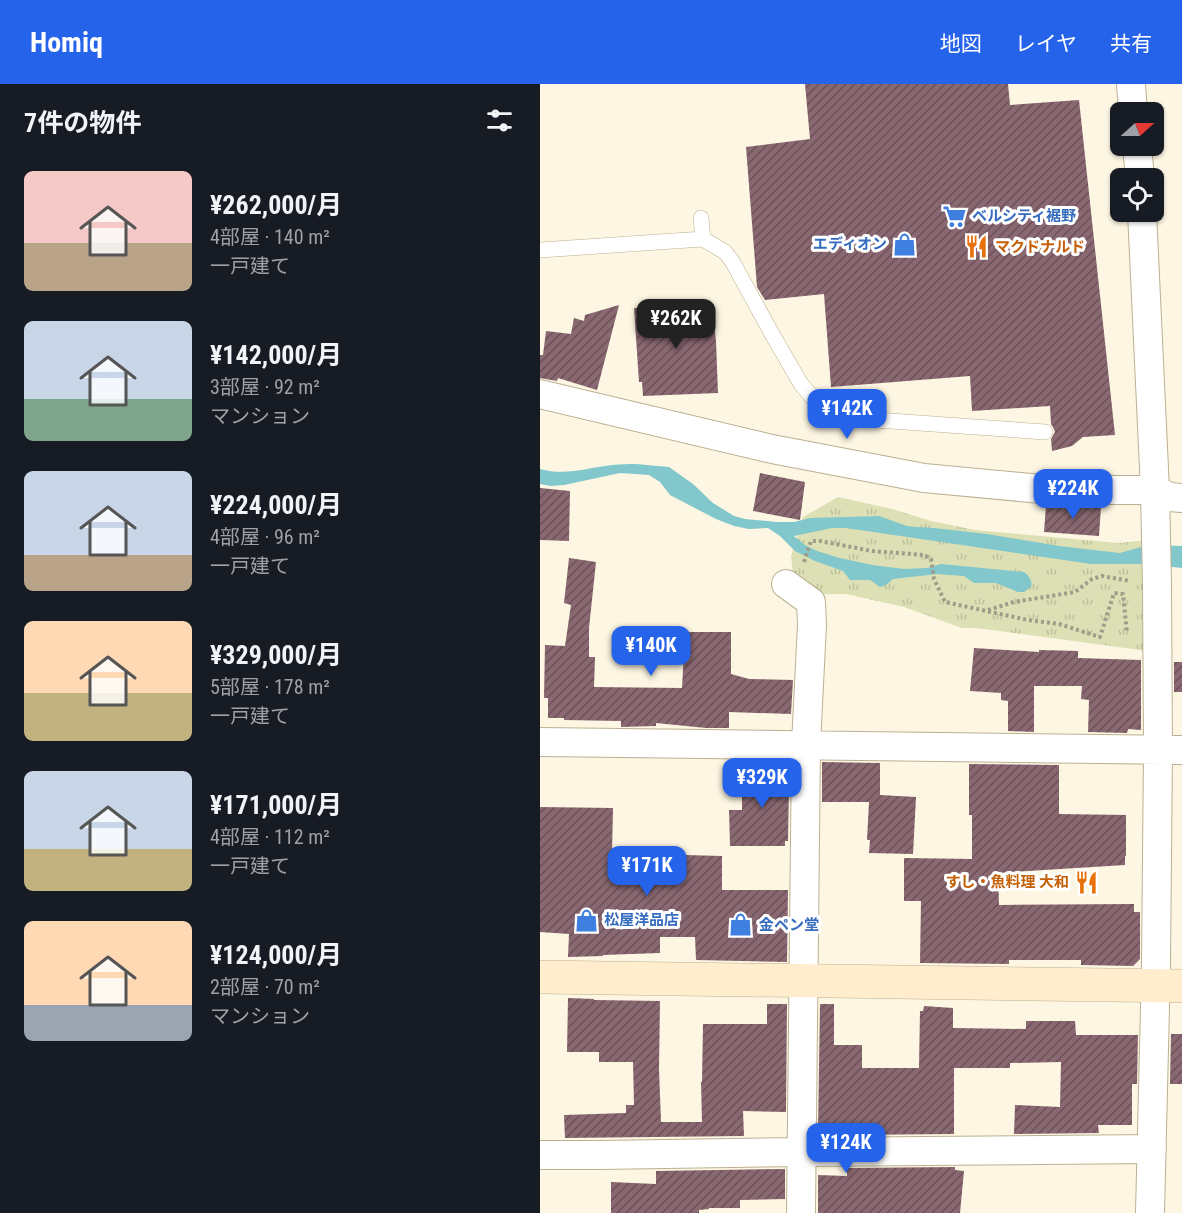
<!DOCTYPE html>
<html lang="ja">
<head>
<meta charset="utf-8">
<style>
  :root { --surface:#171b24; --page:#20242c; --text:#f1f3f6; --muted:#9ea1a6; --accent:#2563eb }
  body { margin:0; font-family:"Roboto Condensed","Noto Sans JP",sans-serif; background:var(--page); color:var(--text); height:100vh; display:flex; flex-direction:column; font-size:22px; white-space:nowrap }
  * { box-sizing:border-box; margin:0 }
  p { font-size:20px; color:var(--muted) }
  .icon { flex:none; width:33px; height:33px; fill:none; stroke:currentColor; stroke-width:2; stroke-linecap:round; stroke-linejoin:round }
  .map { position:relative; flex:1; overflow:hidden }
  .details { display:flex; flex-direction:column; background:var(--surface); width:540px }
  .details>* { flex:none }
  .needle { width:39px; rotate:69deg }
  .fabs { position:absolute; left:570px; top:18px; display:grid; gap:12px }
  .fabs a { display:grid; place-items:center; width:54px; height:54px; border-radius:9px; background:var(--surface); box-shadow:0 2px 4px #0004; font-size:30px }
  .price { position:absolute; translate:-50% -51px; padding:0 14px; border-radius:12px; background:var(--accent); color:#fff; font-size:20px; line-height:39px; filter:drop-shadow(0 2px 3px #0008) }
  .price::after { content:''; position:absolute; left:50%; top:36px; width:18px; height:14px; margin-left:-9px; background:inherit; clip-path:polygon(0 0,100% 0,50% 100%) }
  .price.selected { background:#222; color:#fff }
  ul { padding:0; list-style:none }
  li { display:flex; align-items:center; gap:18px; height:150px; padding:0 24px }
  li span { display:grid; place-items:center; flex:none; width:168px; height:120px; border-radius:9px; color:#555 }
  li>.icon { margin-inline-start:auto }
  span .icon { width:72px; height:72px; fill:#fffc; stroke-width:1 }
  li b { font-size:26px }
  h2 { display:flex; justify-content:space-between; align-items:center; height:72px; padding:0 24px; font-size:26px }
  header { display:flex; align-items:center; gap:36px; box-sizing:border-box; height:84px; padding:0 30px; background:var(--accent); color:#fff }
  header strong { font-size:28px }
  nav { display:flex; gap:33px; margin-inline-start:auto; font-size:21px }
  main { display:flex; flex:1; min-height:0 }
  .map>svg:first-child { display:block }
  .grass { fill:url(#grass-tufts) }
  .water { fill:#81c7cb }
  .building { fill:url(#building-hatch) }
  .lines { fill:none; stroke-linecap:round; stroke-linejoin:round }
  .lane-casing { stroke:#bcb090; stroke-width:16 }
  .street-casing { stroke:#bcb090; stroke-width:30 }
  .secondary-casing { stroke:#bcb090; stroke-width:34 }
  .path { stroke:#a19b8a; stroke-width:4; stroke-dasharray:3 3; stroke-linecap:butt }
  .lane { stroke:#fff; stroke-width:15 }
  .street { stroke:#fff; stroke-width:28 }
  .secondary { stroke:#ffedce; stroke-width:33 }
  .labels { text-anchor:middle; stroke-width:6; stroke-linejoin:round; paint-order:stroke }
  .shop-label { font-size:15px; font-weight:bold; fill:#366cbe; stroke:#fff; text-anchor:start }
  .food-label { font-size:15px; font-weight:bold; fill:#c56008; stroke:#fff; text-anchor:start }
</style>
</head>
<body>
<header>
<strong>Homiq</strong>
<nav><a>地図</a><a>レイヤ</a><a>共有</a></nav>
</header>
<main>
<section class="details">
<h2>7件の物件<svg class="icon" aria-label="filters" viewBox="0 0 24 24"><path d="M4 7h16M4 17h16"/><circle cx="9" cy="7" r="2"/><circle cx="15" cy="17" r="2"/></svg></h2>
<ul>
<li><span style="background:linear-gradient(#f6c9c9 60%,#b9a48a 0)"><svg class="icon" aria-label="home" viewBox="0 0 24 24"><path d="M3 11l9-7 9 7M6 9v11h12V9"/></svg></span><div><b>¥262,000/月</b><p>4部屋 · 140 m²</p><p>一戸建て</p></div></li>
<li><span style="background:linear-gradient(#c9d6e8 65%,#7fa58c 0)"><svg class="icon" aria-label="home" viewBox="0 0 24 24"><path d="M3 11l9-7 9 7M6 9v11h12V9"/></svg></span><div><b>¥142,000/月</b><p>3部屋 · 92 m²</p><p>マンション</p></div></li>
<li><span style="background:linear-gradient(#c9d6e8 70%,#b9a48a 0)"><svg class="icon" aria-label="home" viewBox="0 0 24 24"><path d="M3 11l9-7 9 7M6 9v11h12V9"/></svg></span><div><b>¥224,000/月</b><p>4部屋 · 96 m²</p><p>一戸建て</p></div></li>
<li><span style="background:linear-gradient(#ffd9b3 60%,#c2b280 0)"><svg class="icon" aria-label="home" viewBox="0 0 24 24"><path d="M3 11l9-7 9 7M6 9v11h12V9"/></svg></span><div><b>¥329,000/月</b><p>5部屋 · 178 m²</p><p>一戸建て</p></div></li>
<li><span style="background:linear-gradient(#c9d6e8 65%,#c2b280 0)"><svg class="icon" aria-label="home" viewBox="0 0 24 24"><path d="M3 11l9-7 9 7M6 9v11h12V9"/></svg></span><div><b>¥171,000/月</b><p>4部屋 · 112 m²</p><p>一戸建て</p></div></li>
<li><span style="background:linear-gradient(#ffd9b3 70%,#9aa5b1 0)"><svg class="icon" aria-label="home" viewBox="0 0 24 24"><path d="M3 11l9-7 9 7M6 9v11h12V9"/></svg></span><div><b>¥124,000/月</b><p>2部屋 · 70 m²</p><p>マンション</p></div></li>
</ul>
</section>
<div class="map">
<svg width="642" height="1129" viewBox="0 0 642 1129">
  <defs>
    <pattern id="grass-tufts" width="24" height="20" patternUnits="userSpaceOnUse" patternTransform="scale(1.5)"><rect width="24" height="20" fill="#dce0b4"/><path d="M3 7l-1-3M5 7V3M7 7l1-3M15 17l-1-3M17 17v-4M19 17l1-3" fill="none" stroke="#bec19b"/></pattern>
    <pattern id="building-hatch" width="6" height="6" patternUnits="userSpaceOnUse" patternTransform="scale(1.5)"><rect width="6" height="6" fill="#8a6872"/><path d="M-1 1l2-2M0 6l6-6M5 7l2-2" fill="none" stroke="#6c5258"/></pattern>
  </defs>
  <rect width="100%" height="100%" fill="#fdf6e2"/>
  <path class="grass" d="M298,413L352,425L391,437L435,446L579,459L607,456L608,567L436,544H422L364,523L306,510H260L255,508L251,472L263,433Z"/>
  <path class="water" d="M96,380L129,383L153,400L173,419L194,432L205,435L237,438H254L270,434L339,432L367,442L377,443L394,444L447,450L519,462L580,469L608,461L642,462V484L604,480H551L306,444H292L254,452L265,461L277,467L300,474L332,481L364,485L387,484L401,480L484,488C489,492 493,497 491,503L484,508H478L456,499H434L424,492L397,490L353,495L346,501L340,503L330,496H310L303,487L275,477L255,467L240,452L228,444L209,445L194,442L176,435L130,411L120,398L109,391L80,389L24,401L11,402L0,400V385C26,392 46,384 72,381C80,380 88,380 96,380Z"/>
  <path class="building" d="M265,0H468L470,21L539,16L575,351L543,353L532,362L512,367L511,355L515,348L513,343L511,340L510,322L432,327L430,292L291,303L284,210L225,216L217,203L206,63L270,55Z
    M79,221L57,306L18,294L17,297L0,294V271H3L6,247L31,250L34,234L44,237L45,231Z
    M132,221V224L172,221L176,257L178,309L103,312L102,298H99L94,224Z
    M220,389L265,398L260,436L213,427Z
    M0,404L30,407L29,457L0,456Z
    M506,422L561,423L559,452L504,448Z
    M29,474L56,478L49,544V573H55L54,603L142,604L145,548H191V590L209,595L253,596L251,630L189,628V644H166L116,639V642L81,643V637L24,636V634H8V614H4L5,561L25,562L31,521L24,519Z
    M434,564L499,568V566L538,567V574L601,576V646L588,645L587,649L548,648L549,616L541,615L542,602H494V648L468,647V617L461,616V609L430,607Z
    M634,578H642V608H634Z
    M282,678L340,679V711L376,713L373,770L329,769L330,756H327L329,718H282Z
    M209,680H234L249,702L248,757H245V762H190L189,726H202V693H209Z
    M429,680L519,681V730L586,731V772H585V781L458,789L459,821L594,820V828H600V875L593,882L541,881V876H469V880L380,879L381,817H364V774L432,775V731H429Z
    M0,723L73,724L72,769L182,772V806H248L247,878L156,876L155,853H120V869L63,871V872L28,873L29,850L0,848Z
    M28,914L54,915V916L120,917L119,985L121,1038H162L161,998H162L163,940H227V920H247L246,1028L203,1027L204,1052L25,1054L24,1031L86,1029V1021H94L93,978H59V968H27Z
    M280,920H294V961H322V984H379L380,927H383L384,922L413,924V944L486,945V937H535L536,951H598L597,1000H592V1041H558L559,1049L474,1050L475,1021L520,1023L521,978L470,979V984H414V1050L306,1051V1045L278,1046Z
    M631,950H642V1000H630Z
    M415,1083V1086L424,1087L420,1129H278V1091L307,1092V1084Z
    M245,1085V1115L200,1116V1124H169V1125L159,1126V1129H71V1098L116,1100V1087Z"/>
  <g class="lines">
    <defs>
      <path id="lane" d="M161,134L163,155
        M0,166L163,155L185,168L192,177L232,250L261,300L273,314L297,330L308,334L505,348"/>
      <path id="street" d="M591,0L593,28
        M597,62L600,94
        M602,128L615,406L617,501L618,665L616,882L610,1129
        M0,310L232,365L384,394L512,406H615L630,413L642,414
        M246,500L271,518L272,541L266,660L261,1129
        M0,658L642,666
        M0,1071H59L262,1068L612,1065"/>
      <path id="secondary" d="M0,893L642,902"/>
    </defs>
    <use href="#lane" class="lane-casing"/>
    <use href="#street" class="street-casing"/>
    <use href="#secondary" class="secondary-casing"/>
    <path class="path" d="M264,478L271,457H280L332,467L384,471L391,475L394,495L405,518L488,536L519,540L560,553L574,509L583,510L587,549
      M448,526L474,518L535,508L552,495L562,492L590,497"/>
    <use href="#lane" class="lane"/>
    <use href="#street" class="street"/>
    <use href="#secondary" class="secondary"/>
  </g>
  <defs>
    <symbol id="supermarket-bare" viewBox="-9 -9 18 18"><path d="M-6-5.5h2.5l.6 2H6L4.5 2H-2.5L-4.4-4H-6ZM-1.5 3.2a1.3 1.3 0 1 0 .1 0ZM3 3.2a1.3 1.3 0 1 0 .1 0Z" fill="#3f7fe0" stroke="#fff" stroke-width="2.5" paint-order="stroke"/></symbol>
    <symbol id="shop-bare" viewBox="-9 -9 18 18"><path d="M-5-2.5h2.3a2.7 3.5 0 0 1 5.4 0H5L5.5 6h-11ZM-1.5-2.5h3a1.5 2.3 0 0 0-3 0Z" fill="#3f7fe0" stroke="#fff" stroke-width="2.5" paint-order="stroke"/></symbol>
    <symbol id="restaurant-bare" viewBox="-9 -9 18 18"><path d="M-5-6h1v4h1v-4h1v4h1v-4h1v5L-1.5 .5V6h-2V.5L-5-1ZM5-6V6H3V1.5H1.5Q1.5-4 5-6Z" fill="#e8710a" stroke="#fff" stroke-width="2.5" paint-order="stroke"/></symbol>
  </defs>
  <g fill-rule="evenodd">
    <use href="#supermarket-bare" x="398" y="116" width="33" height="33"/>
    <use href="#shop-bare" x="348" y="144" width="33" height="33"/>
    <use href="#restaurant-bare" x="420" y="146" width="33" height="33"/>
    <use href="#restaurant-bare" x="530" y="782" width="33" height="33"/>
    <use href="#shop-bare" x="30" y="820" width="33" height="33"/>
    <use href="#shop-bare" x="184" y="824" width="33" height="33"/>
  </g>
  <g class="labels">
    <g class="shop-label">
      <text x="432" y="137">ベルシティ裾野</text>
      <text x="347" y="165" text-anchor="end">エディオン</text>
      <text x="64" y="841">松屋洋品店</text>
      <text x="219" y="846">金ペン堂</text>
    </g>
    <g class="food-label">
      <text x="455" y="168">マクドナルド</text>
      <text x="529" y="803" text-anchor="end">すし・魚料理 大和</text>
    </g>
  </g>
</svg>
<div class="fabs">
<a><svg class="needle" viewBox="-14 -14 28 28"><path d="M0-13l5 13h-10z" fill="#e53935"/><path d="M0 13l5-13h-10z" fill="#9ea1a6"/></svg></a>
<a><svg class="icon" aria-label="locate" viewBox="0 0 24 24"><circle cx="12" cy="12" r="6"/><path d="M12 2v4M12 18v4M2 12h4M18 12h4"/></svg></a>
</div>
<b class="price selected" style="left:136px;top:266px">¥262K</b>
<b class="price" style="left:307px;top:356px">¥142K</b>
<b class="price" style="left:533px;top:436px">¥224K</b>
<b class="price" style="left:111px;top:593px">¥140K</b>
<b class="price" style="left:222px;top:725px">¥329K</b>
<b class="price" style="left:107px;top:813px">¥171K</b>
<b class="price" style="left:306px;top:1090px">¥124K</b>
</div>
</main>
</body>
</html>
